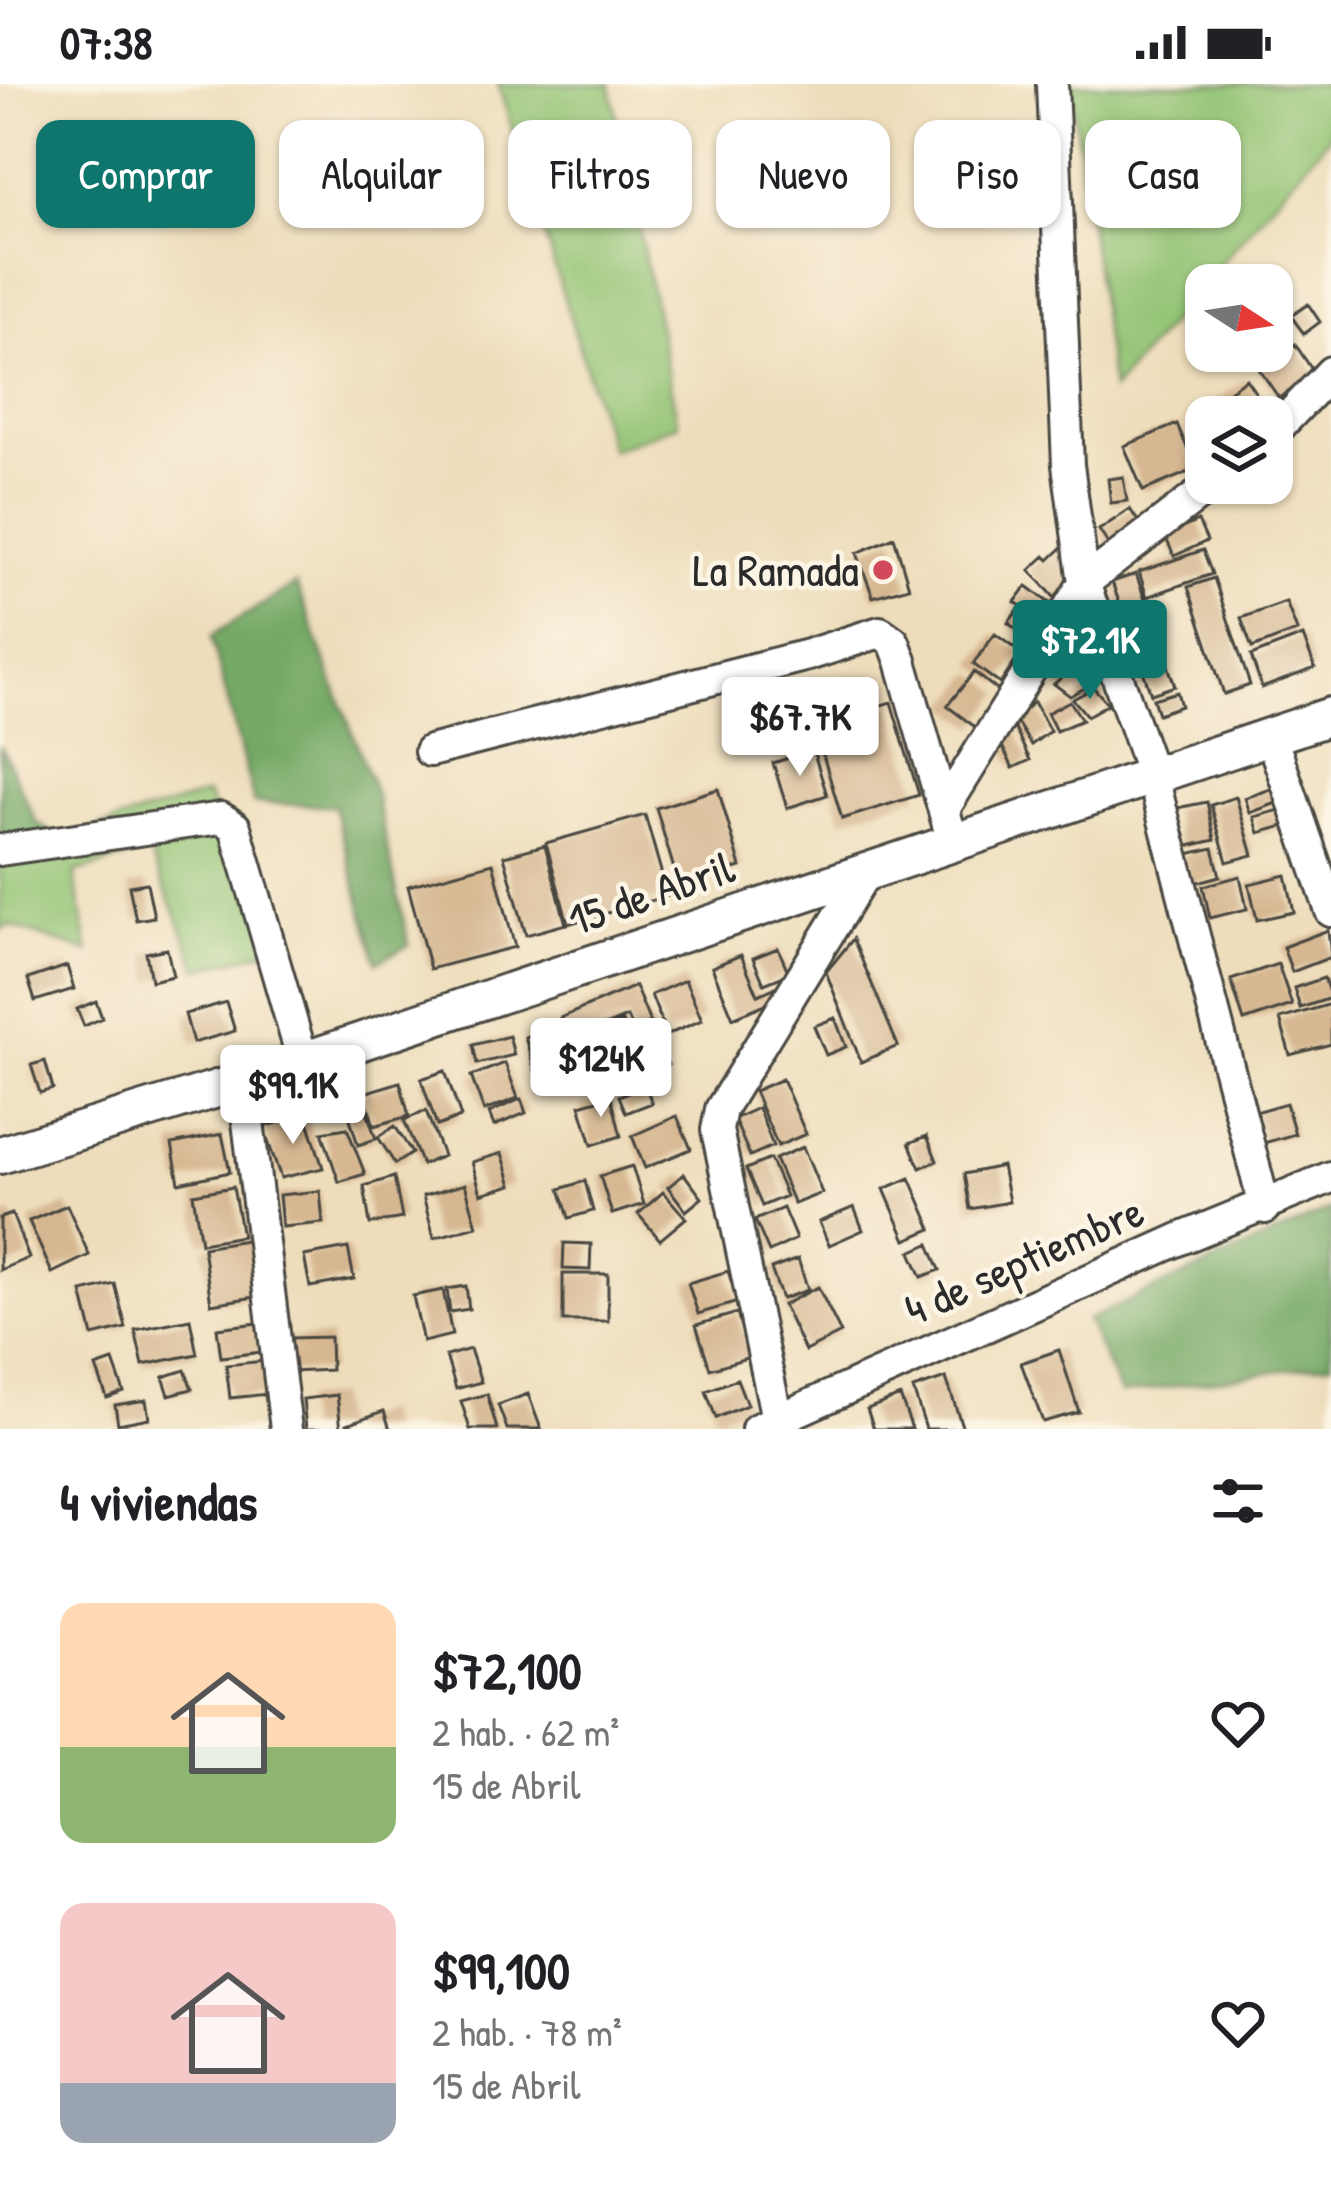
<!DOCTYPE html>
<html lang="es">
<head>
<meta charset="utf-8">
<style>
  :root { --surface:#fff; --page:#f2f2f2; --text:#202124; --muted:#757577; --accent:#0f766e }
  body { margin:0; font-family:"Patrick Hand",sans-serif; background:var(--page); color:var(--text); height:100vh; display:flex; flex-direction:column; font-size:45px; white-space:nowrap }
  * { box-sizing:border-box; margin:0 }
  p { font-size:39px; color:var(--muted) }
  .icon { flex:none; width:66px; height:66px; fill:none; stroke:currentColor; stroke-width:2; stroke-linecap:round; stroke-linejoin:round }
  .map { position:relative; height:1345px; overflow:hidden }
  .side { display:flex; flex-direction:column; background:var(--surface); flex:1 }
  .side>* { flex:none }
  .banner { position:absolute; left:36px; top:36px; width:1260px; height:108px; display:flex; gap:24px }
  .needle { width:78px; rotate:102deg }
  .buttons { position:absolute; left:1185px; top:180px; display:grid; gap:24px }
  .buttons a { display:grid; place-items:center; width:108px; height:108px; border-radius:24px; background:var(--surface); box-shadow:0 3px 9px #0004; font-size:60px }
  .price { position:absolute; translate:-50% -102px; padding:0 27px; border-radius:12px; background:#fff; color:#222; font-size:39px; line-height:78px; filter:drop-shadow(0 3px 6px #0008) }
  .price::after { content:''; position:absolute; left:50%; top:72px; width:36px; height:27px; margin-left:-18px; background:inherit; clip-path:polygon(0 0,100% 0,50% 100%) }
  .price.selected { background:var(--accent); color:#fff }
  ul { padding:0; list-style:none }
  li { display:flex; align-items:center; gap:36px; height:300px; padding:0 60px }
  li span { display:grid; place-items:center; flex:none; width:336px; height:240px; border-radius:24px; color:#555 }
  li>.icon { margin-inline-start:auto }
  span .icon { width:144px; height:144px; fill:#fffc; stroke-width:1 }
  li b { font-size:51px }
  h2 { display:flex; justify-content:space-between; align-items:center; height:144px; padding:0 60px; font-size:51px }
  .pill { padding:0 42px; border-radius:24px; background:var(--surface); box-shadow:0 3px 9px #0004; font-size:42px; line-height:108px }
  .pill.selected { background:var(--accent); color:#fff }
  .status { display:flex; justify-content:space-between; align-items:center; height:84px; padding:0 60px; background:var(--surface); direction:ltr }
  .status svg { height:33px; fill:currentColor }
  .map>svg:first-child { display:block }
  .green { fill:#92c373; stroke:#5e774f; stroke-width:3 }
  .forest { fill:#75a965; stroke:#506a48; stroke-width:3 }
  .building { fill:#d6b791 }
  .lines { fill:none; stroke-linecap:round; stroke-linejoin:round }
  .minor-casing { stroke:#484641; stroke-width:36 }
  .major-casing { stroke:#484641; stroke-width:42 }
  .minor { stroke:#fff; stroke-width:30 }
  .major { stroke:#fff; stroke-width:36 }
  .poi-dot { fill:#d1495b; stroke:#fcf5e5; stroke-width:4.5 }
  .labels { text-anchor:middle; stroke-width:9; stroke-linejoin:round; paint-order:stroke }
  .poi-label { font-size:45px; fill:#2b2b2b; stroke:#fcf5e5; text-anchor:end }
  .street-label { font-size:45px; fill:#2b2b2b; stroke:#fcf5e5 }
</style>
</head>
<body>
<div class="status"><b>07:38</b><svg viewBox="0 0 49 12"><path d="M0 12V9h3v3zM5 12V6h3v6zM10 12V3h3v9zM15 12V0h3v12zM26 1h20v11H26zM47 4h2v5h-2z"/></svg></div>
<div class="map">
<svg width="1331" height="1345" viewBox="0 0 1331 1345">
  <rect width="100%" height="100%" fill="#fcf5e5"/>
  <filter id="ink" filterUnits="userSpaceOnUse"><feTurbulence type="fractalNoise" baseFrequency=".00833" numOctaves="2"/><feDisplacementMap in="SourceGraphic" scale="24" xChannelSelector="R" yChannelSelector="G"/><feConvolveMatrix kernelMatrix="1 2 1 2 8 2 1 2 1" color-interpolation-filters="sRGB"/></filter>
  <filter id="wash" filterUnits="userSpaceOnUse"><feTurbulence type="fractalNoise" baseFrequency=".004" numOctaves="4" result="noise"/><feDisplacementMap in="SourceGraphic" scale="48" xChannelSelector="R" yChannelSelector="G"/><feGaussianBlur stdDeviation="2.7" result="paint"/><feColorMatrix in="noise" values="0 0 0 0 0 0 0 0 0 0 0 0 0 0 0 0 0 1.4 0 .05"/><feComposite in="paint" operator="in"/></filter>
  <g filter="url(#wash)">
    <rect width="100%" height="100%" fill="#edb"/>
    <path class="green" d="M498,0H610L678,340L611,366Z
      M1070,0H1331V51L1112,306Z
      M207,710L281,863L199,885L149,767L74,789L89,868L8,841L0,846V773Z"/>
    <path class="forest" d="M296,500L375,708L409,861L377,878L334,722L254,719L211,552Z
      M0,661L37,739L55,751L0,756Z
      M1331,1125V1279L1120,1310L1087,1236Z"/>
    <g id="blocks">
      <path class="building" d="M1308,220L1320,238L1304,250L1291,232Z
        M1295,260L1315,290L1279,314L1259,285Z
        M1246,295L1272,333H1221L1212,319Z
        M1177,340L1196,385L1143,407L1124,362Z
        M1123,393L1127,417L1111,419L1108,395Z
        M1130,425L1145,448L1114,469L1099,446Z
        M1198,437L1207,457L1174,472L1165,452Z
        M894,453L909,503L873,513L857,469Z
        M1068,458L1079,500L1062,522L1030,486L1045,472L1049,476Z
        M1203,466L1212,490L1147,513L1139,488Z
        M1136,490L1175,602L1151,610L1112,498Z
        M1214,494L1250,601L1224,610L1188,503Z
        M1027,502L1060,527L1035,559L1008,539L1021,522L1015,518Z
        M1286,518L1297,547L1252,564L1241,534Z
        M1087,532L1096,550L1079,572L1065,561Z
        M995,550L1021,569L1000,600L973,580Z
        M1303,552L1315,584L1262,604L1251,572Z
        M1075,582L1092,600L1070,612L1054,600Z
        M974,588L1001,609L975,643L947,622Z
        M1094,604L1108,620L1087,632L1073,615Z
        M1177,608L1181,622L1158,630L1153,615Z
        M1070,617L1082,636L1056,647L1047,629Z
        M891,618L919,711L842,735L814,641Z
        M1034,618L1050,647L1031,661L1014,634Z
        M1013,641L1030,676L1013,684L996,650Z
        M813,666L827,711L787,724L773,679Z
        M1277,703L1282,717L1250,729L1245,714Z
        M718,705L741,783L679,802L656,724Z
        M1236,713L1253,771L1227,778L1211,721Z
        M1207,718L1215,756L1180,764L1172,725Z
        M1280,726L1284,742L1259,749L1254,733Z
        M645,731L668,812L568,840L546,759Z
        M545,761L566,840L526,851L504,772Z
        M1213,764L1220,792L1191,800L1184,771Z
        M493,779L515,863L430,885L408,802Z
        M1286,791L1294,828L1257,836L1249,800Z
        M1240,792L1247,825L1210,834L1203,802Z
        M147,799L154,833L136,836L129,802Z
        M1328,846L1331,873L1292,888L1283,863Z
        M853,855L898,962L861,978L826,888Z
        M778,864L789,890L764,900L753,874Z
        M167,865L173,892L151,897L146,869Z
        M741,871L758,911L774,904L782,923L767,929L763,921L733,934L712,883Z
        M1278,880L1292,921L1244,937L1231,896Z
        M67,882L74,905L35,917L28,895Z
        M1324,894L1331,914L1300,924L1294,904Z
        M685,896L702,936L667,951L651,911Z
        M635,902L658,958L641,965L627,933L569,957L560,934Z
        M96,917L102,934L84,942L77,925Z
        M226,918L235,947L193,959L185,930Z
        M1331,920V960L1290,971L1280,935Z
        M835,934L846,963L826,971L814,942Z
        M622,938L635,967L598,984L585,955Z
        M553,944L566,985L537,994L525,953Z
        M509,952L514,971L477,980L473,961Z
        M584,960L594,983L576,991L566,968Z
        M663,969L668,981L607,1008L602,995Z
        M45,977L53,1005L40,1009L31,981Z
        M505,979L518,1014L484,1027L471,992Z
        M445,987L461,1033L437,1042L421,995Z
        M782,995L806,1050L778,1062L754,1007Z
        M400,998L409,1032L374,1042L364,1009Z
        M645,1001L652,1019L626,1029L619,1012Z
        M611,1012L621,1052L592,1061L580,1021Z
        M521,1015L526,1029L494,1042L489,1029Z
        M363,1016L376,1055L358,1061L346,1022Z
        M1286,1019L1295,1050L1264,1059L1255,1028Z
        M758,1024L773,1062L750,1072L734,1035Z
        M426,1027L443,1072L422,1081L404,1036Z
        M306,1031L323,1084L281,1094L263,1043Z
        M677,1032L691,1065L645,1084L632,1052Z
        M395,1042L412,1069L395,1080L378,1053Z
        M347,1044L365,1090L339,1098L322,1048Z
        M222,1050L230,1088L179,1099L172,1060Z
        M927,1052L937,1077L920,1084L909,1059Z
        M803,1063L822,1109L794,1120L775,1075Z
        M502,1069L512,1101L481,1110L472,1078Z
        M770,1075L786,1112L762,1122L746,1085Z
        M632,1082L644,1120L612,1130L600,1092Z
        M1002,1082L1009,1118L970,1125L964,1090Z
        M684,1090L702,1114L686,1127L668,1103Z
        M394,1093L402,1134L370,1140L364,1102Z
        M910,1094L932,1145L906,1156L884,1105Z
        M585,1097L593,1127L569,1134L560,1105Z
        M465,1100L477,1142L434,1154L423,1112Z
        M233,1103L242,1152L201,1159L193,1110Z
        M320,1107L323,1139L282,1143L279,1111Z
        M663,1108L686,1134L660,1156L638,1130Z
        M67,1121L89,1171L52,1189L29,1137Z
        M854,1123L863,1146L829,1161L819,1138Z
        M783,1124L796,1155L769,1168L755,1136Z
        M12,1130L29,1174L0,1186V1134Z
        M252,1155L261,1212L211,1220L203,1163Z
        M564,1159L591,1160L590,1186L563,1185Z
        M929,1160L940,1186L922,1193L911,1168Z
        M348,1164L354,1195L310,1203L304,1172Z
        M798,1175L808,1206L782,1215L771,1185Z
        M728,1187L738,1218L698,1230L688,1199Z
        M563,1190H608V1237H563Z
        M115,1200L126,1244L93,1252L82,1208Z
        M466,1202L469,1225L450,1228L447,1205Z
        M818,1203L841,1249L805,1267L783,1221Z
        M443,1206L452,1251L423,1258L413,1212Z
        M737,1229L750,1273L710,1285L696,1241Z
        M190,1235L197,1270L143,1281L135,1246Z
        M267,1238L270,1267L221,1273L217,1244Z
        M330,1253L331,1286L291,1288L290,1254Z
        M470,1265L481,1298L456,1305L446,1272Z
        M1059,1266L1079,1328L1043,1338L1021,1279Z
        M275,1276L278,1309L230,1314L226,1281Z
        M113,1277L124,1308L107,1314L96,1283Z
        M185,1286L192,1305L169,1311L163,1293Z
        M946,1294L963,1345H926L913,1305Z
        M737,1295L747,1321L716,1334L706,1307Z
        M487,1310L497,1345H470L461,1317Z
        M528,1310L541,1345H507L498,1321Z
        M337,1311L341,1345H306L303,1315Z
        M900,1312L912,1345H874L867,1325Z
        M146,1316L149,1334L118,1340L115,1321Z
        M384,1327L390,1345H349L347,1340Z"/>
    </g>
  </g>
  <g filter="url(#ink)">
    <use href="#blocks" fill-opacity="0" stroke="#484641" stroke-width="3"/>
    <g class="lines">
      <defs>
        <path id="minor" d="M1052,0L1068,381L1084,499L1152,690L1265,1124
          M1272,350L1331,288
          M1271,653L1331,827
          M430,667L808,571L880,548L894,558L901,577L953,758
          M944,725L1084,499L1214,399
          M0,766L221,734L235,743L303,977
          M243,997L286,1345
          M757,1345L1180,1155L1331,1093
          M779,1345L717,1046L721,1025L866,788"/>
        <path id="major" d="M0,1071L243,997L1331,632"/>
      </defs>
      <use href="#minor" class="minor-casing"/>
      <use href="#major" class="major-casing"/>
      <use href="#minor" class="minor"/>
      <use href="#major" class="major"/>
    </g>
  </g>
  <circle class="poi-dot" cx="883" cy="486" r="12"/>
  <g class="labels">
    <g class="poi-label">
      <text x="859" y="502">La Ramada</text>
    </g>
    <g class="street-label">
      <text transform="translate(651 809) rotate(-19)" y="16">15 de Abril</text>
      <text transform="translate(1024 1176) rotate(-24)" y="16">4 de septiembre</text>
    </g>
  </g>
</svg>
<div class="buttons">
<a><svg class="needle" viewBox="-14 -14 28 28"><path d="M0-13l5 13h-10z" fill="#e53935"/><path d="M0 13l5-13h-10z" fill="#757577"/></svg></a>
<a><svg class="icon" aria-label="layers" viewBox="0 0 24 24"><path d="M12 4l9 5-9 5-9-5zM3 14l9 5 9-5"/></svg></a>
</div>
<b class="price selected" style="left:1090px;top:618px">$72.1K</b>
<b class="price" style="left:800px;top:695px">$67.7K</b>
<b class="price" style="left:601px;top:1036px">$124K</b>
<b class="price" style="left:293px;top:1063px">$99.1K</b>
<div class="banner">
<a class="pill selected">Comprar</a>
<a class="pill">Alquilar</a>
<a class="pill">Filtros</a>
<a class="pill">Nuevo</a>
<a class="pill">Piso</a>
<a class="pill">Casa</a>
</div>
</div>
<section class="side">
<h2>4 viviendas<svg class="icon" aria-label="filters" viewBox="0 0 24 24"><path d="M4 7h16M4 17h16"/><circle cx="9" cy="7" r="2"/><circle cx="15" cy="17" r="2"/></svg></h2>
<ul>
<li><span style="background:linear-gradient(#ffd9b3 60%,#8fb573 0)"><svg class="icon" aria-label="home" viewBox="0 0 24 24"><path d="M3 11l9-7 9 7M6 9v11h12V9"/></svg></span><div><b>$72,100</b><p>2 hab. · 62 m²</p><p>15 de Abril</p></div><svg class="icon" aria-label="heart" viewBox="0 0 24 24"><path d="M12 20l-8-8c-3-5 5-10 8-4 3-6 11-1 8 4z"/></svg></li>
<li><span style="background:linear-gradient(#f6c9c9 75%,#9aa5b1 0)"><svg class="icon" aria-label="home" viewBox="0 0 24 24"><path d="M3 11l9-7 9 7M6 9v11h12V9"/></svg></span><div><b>$99,100</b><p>2 hab. · 78 m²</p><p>15 de Abril</p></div><svg class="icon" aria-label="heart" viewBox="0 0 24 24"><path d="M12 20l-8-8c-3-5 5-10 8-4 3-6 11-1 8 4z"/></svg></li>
</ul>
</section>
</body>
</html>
